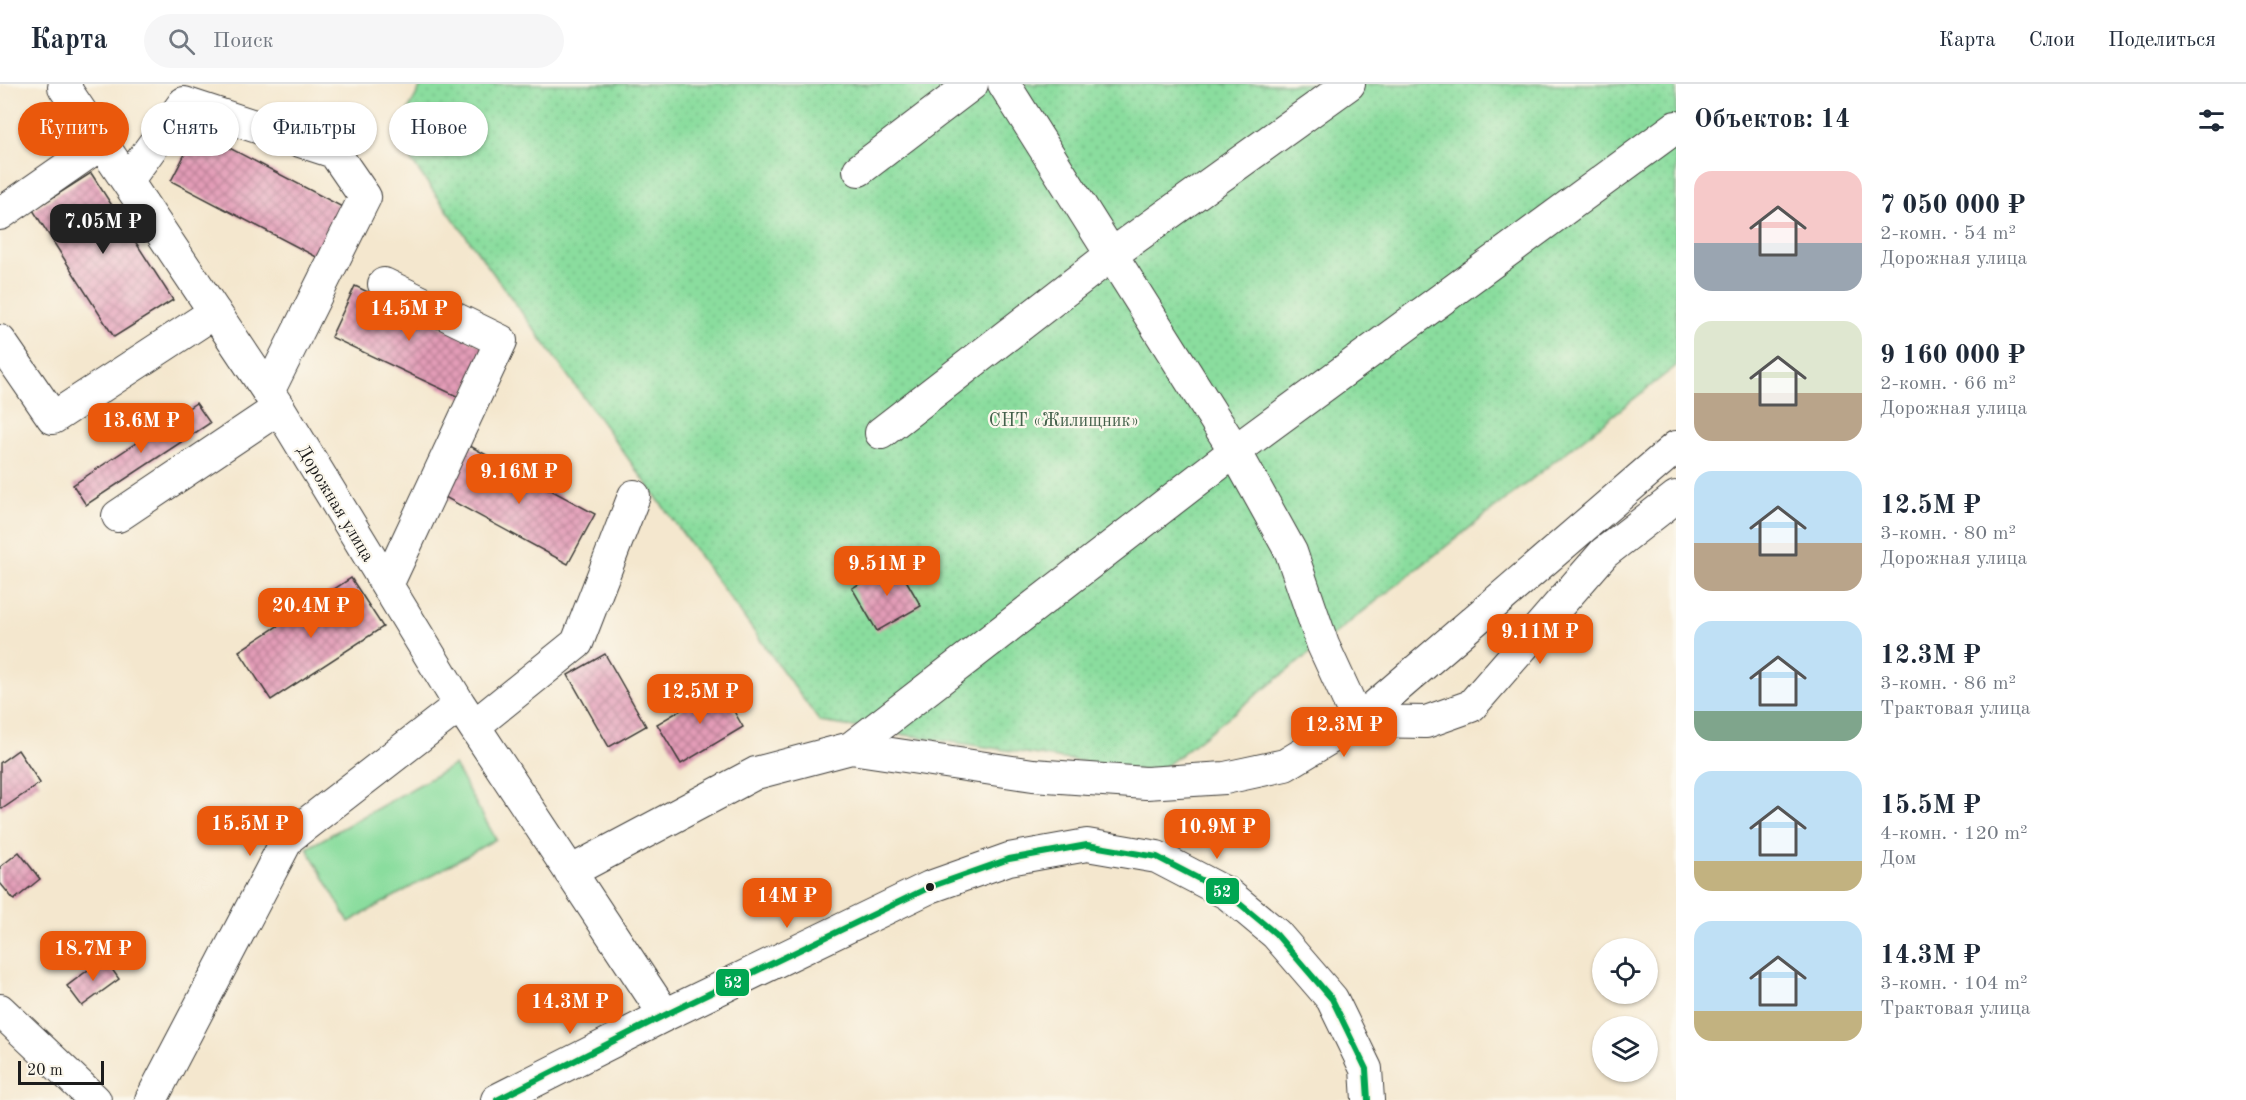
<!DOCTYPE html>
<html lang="ru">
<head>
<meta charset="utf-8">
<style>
  :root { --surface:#fff; --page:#f6f6f7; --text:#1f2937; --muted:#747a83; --line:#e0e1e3; --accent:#ea580c }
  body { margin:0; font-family:"Old Standard TT",serif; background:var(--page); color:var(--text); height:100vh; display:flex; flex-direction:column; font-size:22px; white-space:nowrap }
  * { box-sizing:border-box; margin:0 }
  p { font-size:20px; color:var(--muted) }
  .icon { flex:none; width:33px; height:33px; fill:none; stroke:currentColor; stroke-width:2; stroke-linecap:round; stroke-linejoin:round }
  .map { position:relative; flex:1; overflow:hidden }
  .details { display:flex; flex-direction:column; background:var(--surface); width:570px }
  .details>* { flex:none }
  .top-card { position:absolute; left:18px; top:18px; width:570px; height:54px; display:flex; gap:12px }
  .fabs { position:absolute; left:1592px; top:854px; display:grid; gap:12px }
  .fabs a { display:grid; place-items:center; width:66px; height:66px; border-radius:50%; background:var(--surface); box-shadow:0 2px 4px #0004; font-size:30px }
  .scale { position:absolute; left:18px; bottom:15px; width:86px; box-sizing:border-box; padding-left:6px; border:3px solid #1c1c1c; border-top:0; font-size:16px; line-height:21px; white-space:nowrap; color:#1c1c1c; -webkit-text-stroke:4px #fbf7ec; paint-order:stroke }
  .price { position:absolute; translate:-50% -51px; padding:0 14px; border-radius:12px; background:var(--accent); color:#fff; font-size:20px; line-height:39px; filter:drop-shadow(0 2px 3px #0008) }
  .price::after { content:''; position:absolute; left:50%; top:36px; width:18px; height:14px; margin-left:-9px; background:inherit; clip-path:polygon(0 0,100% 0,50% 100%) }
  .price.current { background:#222; color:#fff }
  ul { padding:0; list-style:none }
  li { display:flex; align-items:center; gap:18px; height:150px; padding:0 18px }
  li span { display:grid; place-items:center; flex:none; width:168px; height:120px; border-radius:18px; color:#555 }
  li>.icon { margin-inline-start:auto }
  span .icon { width:72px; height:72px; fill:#fffc; stroke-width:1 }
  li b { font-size:26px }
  h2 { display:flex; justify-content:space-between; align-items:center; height:72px; padding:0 18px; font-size:26px }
  .tag { padding:0 21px; border-radius:27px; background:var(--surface); box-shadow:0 2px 4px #0004; font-size:21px; line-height:54px }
  .tag.current { background:var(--accent); color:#fff }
  header { display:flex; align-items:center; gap:36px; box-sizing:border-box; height:84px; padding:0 30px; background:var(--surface); border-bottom:2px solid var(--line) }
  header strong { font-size:28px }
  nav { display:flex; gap:33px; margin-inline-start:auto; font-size:21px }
  .search { width:420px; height:54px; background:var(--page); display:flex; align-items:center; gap:15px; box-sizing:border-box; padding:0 21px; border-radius:33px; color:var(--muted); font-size:22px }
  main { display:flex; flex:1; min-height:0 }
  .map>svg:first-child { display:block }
  .park { fill:#8add9e; stroke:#537c5d; stroke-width:1.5 }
  .garden { fill:url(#garden-dots); stroke:#537c5d; stroke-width:1.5 }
  .building { fill:url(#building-cross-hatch) }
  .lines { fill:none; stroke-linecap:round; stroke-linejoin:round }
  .minor-casing { stroke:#3c3a37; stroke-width:34 }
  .minor { stroke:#fff; stroke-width:32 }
  .bus-1-casing { stroke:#fbf7ec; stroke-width:10 }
  .bus-1 { stroke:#00a651; stroke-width:6 }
  .bus-dot { fill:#1c1c1c; stroke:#fbf7ec; stroke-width:2 }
  .labels { text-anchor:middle; stroke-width:4.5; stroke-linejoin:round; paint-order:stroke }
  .park-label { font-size:18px; fill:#42604a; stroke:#fbf7ec }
  .street-label { font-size:18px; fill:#1c1c1c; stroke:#fbf7ec }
  .line-badge { stroke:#fbf7ec; stroke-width:2 }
  .badge-label { font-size:16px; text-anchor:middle; font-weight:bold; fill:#fff }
</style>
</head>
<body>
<header>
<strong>Карта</strong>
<div class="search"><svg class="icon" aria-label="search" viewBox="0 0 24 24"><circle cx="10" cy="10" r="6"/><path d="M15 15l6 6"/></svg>Поиск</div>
<nav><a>Карта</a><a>Слои</a><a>Поделиться</a></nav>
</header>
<main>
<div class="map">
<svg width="1676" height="1016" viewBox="0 0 1676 1016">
  <defs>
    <pattern id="garden-dots" width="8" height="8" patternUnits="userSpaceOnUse" patternTransform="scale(1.5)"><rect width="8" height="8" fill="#8add9e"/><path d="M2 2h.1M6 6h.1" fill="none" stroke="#76bd88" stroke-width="1.8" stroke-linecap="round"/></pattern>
    <pattern id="building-cross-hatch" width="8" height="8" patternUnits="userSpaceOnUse" patternTransform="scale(1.5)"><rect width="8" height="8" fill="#e39cb7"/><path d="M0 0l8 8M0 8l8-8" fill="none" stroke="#b77e94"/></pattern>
  </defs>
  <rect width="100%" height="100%" fill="#fbf7ec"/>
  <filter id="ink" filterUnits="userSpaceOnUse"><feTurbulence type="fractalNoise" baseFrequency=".0167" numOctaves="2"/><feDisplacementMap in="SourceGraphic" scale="12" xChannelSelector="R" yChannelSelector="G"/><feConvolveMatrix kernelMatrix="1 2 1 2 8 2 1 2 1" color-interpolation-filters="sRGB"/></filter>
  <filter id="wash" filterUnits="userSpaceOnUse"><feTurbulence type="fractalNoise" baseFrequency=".008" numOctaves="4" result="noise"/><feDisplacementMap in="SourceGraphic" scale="24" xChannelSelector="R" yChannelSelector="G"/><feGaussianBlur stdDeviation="1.35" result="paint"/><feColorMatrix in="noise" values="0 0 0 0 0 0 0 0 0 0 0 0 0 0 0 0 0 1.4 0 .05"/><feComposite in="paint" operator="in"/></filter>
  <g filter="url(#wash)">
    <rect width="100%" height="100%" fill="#f4e7ce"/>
    <path class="park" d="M454,681L496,755L349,838L307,764Z"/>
    <path class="garden" d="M422,0H1676V282L1157,689L820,638L394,53Z"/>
    <g id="blocks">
      <path class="building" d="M197,47L352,128L326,178L171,97Z
        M91,89L173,216L114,253L33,126Z
        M355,202L487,264L463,315L331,253Z
        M196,319L210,339L86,421L73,401Z
        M470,362L595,430L568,480L443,412Z
        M896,479L921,522L877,547L852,504Z
        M351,494L383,543L271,616L239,567Z
        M605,570L646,642L609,663L568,591Z
        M720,603L743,643L681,680L657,640Z
        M18,666L40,699L2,725L0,722V679Z
        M19,768L40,795L14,816L0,799V783Z
        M104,874L119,895L82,922L67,902Z"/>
    </g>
  </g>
  <g filter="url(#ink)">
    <use href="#blocks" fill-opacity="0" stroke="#3c3a37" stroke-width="1.5"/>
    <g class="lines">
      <defs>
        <path id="minor" d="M66,0L64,3L279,324L460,621L665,931
          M859,86L972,0
          M127,97L184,19L334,68L365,113L268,308
          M0,130L102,59
          M384,200L501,257L387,501
          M0,257L53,334L215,228
          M881,349L1111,171L1349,0
          M118,432L279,324
          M1358,637L1676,363
          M1358,637L1426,638L1471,622L1604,469L1676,413
          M474,642L577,559L634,412
          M851,664L1235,367L1676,43
          M570,788L756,689L851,664L1033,691L1146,699L1225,694L1285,681L1358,637L1323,561L1291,468L1235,367L1004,0
          M0,926L95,1016
          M151,1016L288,754L460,621
          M497,1016L665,931L930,803L1009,775L1087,761L1157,773L1228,810L1276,850L1332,915L1366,985L1368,1016"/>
      </defs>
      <use href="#minor" class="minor-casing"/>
      <use href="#minor" class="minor"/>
      <defs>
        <path id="bus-1" d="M497,1016L665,931L930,803L1009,775L1087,761L1157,773L1228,810L1276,850L1332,915L1366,985L1368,1016"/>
      </defs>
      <use href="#bus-1" class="bus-1-casing"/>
      <use href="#bus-1" class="bus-1"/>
    </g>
  </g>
  <circle class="bus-dot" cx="930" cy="803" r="5"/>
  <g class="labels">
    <g class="park-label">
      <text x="1064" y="342">СНТ «Жилищник»</text>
    </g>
    <g class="street-label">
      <text transform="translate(336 419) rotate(59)" y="6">Дорожная улица</text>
    </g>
  </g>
  <g class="line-badge">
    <rect x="1205" y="793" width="35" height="28" rx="6" fill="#00a651"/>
    <rect x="715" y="884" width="35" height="29" rx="6" fill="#00a651"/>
  </g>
  <g class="badge-label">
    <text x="1222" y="813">52</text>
    <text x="733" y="904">52</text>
  </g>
</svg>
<div class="fabs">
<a><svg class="icon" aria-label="locate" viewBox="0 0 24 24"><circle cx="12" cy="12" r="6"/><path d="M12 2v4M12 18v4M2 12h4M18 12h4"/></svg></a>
<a><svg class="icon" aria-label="layers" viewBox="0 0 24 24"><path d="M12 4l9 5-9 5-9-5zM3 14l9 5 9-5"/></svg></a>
</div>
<div class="scale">20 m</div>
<b class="price current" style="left:103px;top:171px">7.05M ₽</b>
<b class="price" style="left:409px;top:258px">14.5M ₽</b>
<b class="price" style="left:141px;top:370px">13.6M ₽</b>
<b class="price" style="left:519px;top:421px">9.16M ₽</b>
<b class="price" style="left:887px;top:513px">9.51M ₽</b>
<b class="price" style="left:311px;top:555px">20.4M ₽</b>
<b class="price" style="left:1540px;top:581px">9.11M ₽</b>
<b class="price" style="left:700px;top:641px">12.5M ₽</b>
<b class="price" style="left:1344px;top:674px">12.3M ₽</b>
<b class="price" style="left:250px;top:773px">15.5M ₽</b>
<b class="price" style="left:1217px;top:776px">10.9M ₽</b>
<b class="price" style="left:787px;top:845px">14M ₽</b>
<b class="price" style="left:93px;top:898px">18.7M ₽</b>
<b class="price" style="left:570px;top:951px">14.3M ₽</b>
<div class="top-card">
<a class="tag current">Купить</a>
<a class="tag">Снять</a>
<a class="tag">Фильтры</a>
<a class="tag">Новое</a>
</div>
</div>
<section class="details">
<h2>Объектов: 14<svg class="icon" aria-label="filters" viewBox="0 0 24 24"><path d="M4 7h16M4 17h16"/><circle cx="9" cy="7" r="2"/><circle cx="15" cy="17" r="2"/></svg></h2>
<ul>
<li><span style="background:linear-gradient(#f6c9c9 60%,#9aa5b1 0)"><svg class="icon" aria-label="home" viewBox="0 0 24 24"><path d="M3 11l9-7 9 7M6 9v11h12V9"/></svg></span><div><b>7 050 000 ₽</b><p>2-комн. · 54 m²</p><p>Дорожная улица</p></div></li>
<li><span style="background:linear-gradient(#dfe7d0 60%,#b9a48a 0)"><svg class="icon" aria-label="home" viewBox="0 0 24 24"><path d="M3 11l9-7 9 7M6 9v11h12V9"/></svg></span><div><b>9 160 000 ₽</b><p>2-комн. · 66 m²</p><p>Дорожная улица</p></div></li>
<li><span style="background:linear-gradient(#bfe0f5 60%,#b9a48a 0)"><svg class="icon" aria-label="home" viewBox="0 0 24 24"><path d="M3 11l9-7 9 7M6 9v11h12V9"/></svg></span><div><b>12.5M ₽</b><p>3-комн. · 80 m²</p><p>Дорожная улица</p></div></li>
<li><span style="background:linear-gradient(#bfe0f5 75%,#7fa58c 0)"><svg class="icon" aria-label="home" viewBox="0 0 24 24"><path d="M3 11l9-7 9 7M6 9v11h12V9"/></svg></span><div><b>12.3M ₽</b><p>3-комн. · 86 m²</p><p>Трактовая улица</p></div></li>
<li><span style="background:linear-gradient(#bfe0f5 75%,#c2b280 0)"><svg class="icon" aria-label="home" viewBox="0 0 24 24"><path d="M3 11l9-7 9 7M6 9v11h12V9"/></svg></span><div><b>15.5M ₽</b><p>4-комн. · 120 m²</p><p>Дом</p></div></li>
<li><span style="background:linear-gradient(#bfe0f5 75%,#c2b280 0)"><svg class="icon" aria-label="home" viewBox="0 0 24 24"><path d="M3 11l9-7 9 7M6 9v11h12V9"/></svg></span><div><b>14.3M ₽</b><p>3-комн. · 104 m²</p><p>Трактовая улица</p></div></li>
</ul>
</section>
</main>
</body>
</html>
